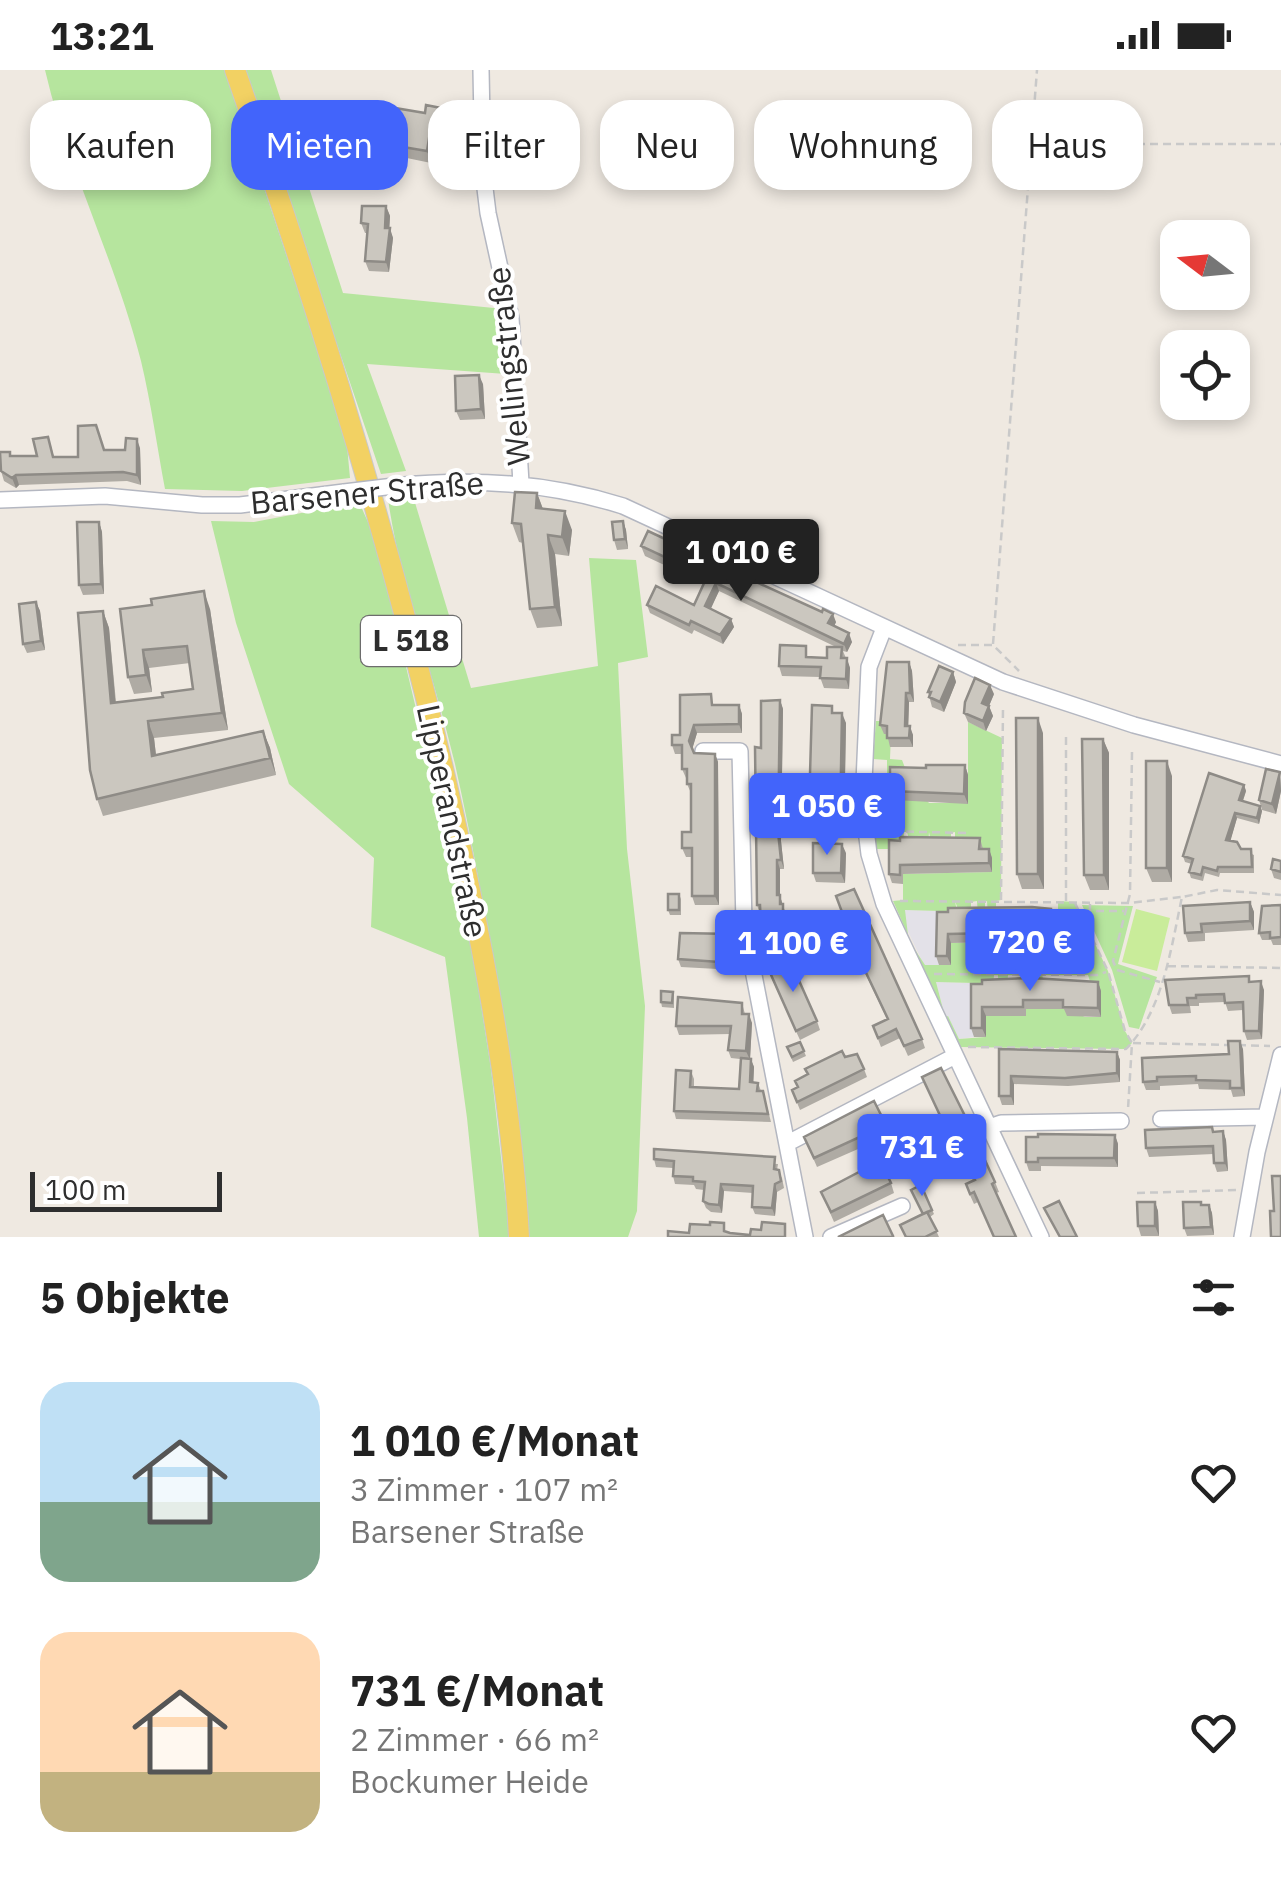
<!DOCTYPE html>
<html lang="de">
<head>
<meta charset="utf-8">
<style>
  :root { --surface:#fff; --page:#f6f6f6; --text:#222; --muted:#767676; --accent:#4264fb }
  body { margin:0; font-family:"IBM Plex Sans",sans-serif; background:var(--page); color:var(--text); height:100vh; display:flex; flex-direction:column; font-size:38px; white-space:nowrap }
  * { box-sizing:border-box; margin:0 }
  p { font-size:32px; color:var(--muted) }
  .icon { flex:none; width:55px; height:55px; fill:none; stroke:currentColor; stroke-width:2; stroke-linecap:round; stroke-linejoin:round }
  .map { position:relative; height:1167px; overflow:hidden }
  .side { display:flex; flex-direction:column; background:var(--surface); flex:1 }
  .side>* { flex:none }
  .hud { position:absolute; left:30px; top:30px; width:1222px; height:90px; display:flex; gap:20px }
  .needle { width:65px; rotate:286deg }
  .tools { position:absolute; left:1160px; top:150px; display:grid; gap:20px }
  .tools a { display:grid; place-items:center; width:90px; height:90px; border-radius:20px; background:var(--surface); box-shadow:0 5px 15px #0003; font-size:50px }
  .scale { position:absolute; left:30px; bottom:25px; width:192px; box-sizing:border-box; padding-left:10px; border:5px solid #2e2e2e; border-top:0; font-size:28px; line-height:35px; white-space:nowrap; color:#2e2e2e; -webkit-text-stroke:8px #fff; paint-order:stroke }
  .price { position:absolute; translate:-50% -85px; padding:0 22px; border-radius:10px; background:var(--accent); color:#fff; font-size:32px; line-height:65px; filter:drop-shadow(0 2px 5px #0008) }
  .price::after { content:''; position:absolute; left:50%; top:60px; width:30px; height:22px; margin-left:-15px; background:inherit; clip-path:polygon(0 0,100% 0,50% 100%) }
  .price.current { background:#222; color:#fff }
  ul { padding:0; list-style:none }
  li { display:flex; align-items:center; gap:30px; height:250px; padding:0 40px }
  li span { display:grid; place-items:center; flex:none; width:280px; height:200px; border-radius:30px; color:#555 }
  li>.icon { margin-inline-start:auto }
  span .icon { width:120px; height:120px; fill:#fffc; stroke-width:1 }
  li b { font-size:42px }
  h2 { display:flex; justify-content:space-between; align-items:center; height:120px; padding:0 40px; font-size:42px }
  .tag { padding:0 35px; border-radius:30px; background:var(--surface); box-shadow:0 5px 15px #0003; font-size:35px; line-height:90px }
  .tag.current { background:var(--accent); color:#fff }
  .status { display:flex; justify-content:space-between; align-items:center; height:70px; padding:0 50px; background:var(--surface); direction:ltr }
  .status svg { height:28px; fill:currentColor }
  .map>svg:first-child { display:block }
  .industrial { fill:#e3e1e8 }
  .green { fill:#b6e59e }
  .pitch { fill:#c9ec9a }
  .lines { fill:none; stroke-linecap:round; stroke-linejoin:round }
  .minor-casing { stroke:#b4b7c1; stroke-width:18 }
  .major-casing { stroke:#c9c9c9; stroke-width:22 }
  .path { stroke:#c9c9c9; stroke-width:2.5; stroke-dasharray:8 5; stroke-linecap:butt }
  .minor { stroke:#fff; stroke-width:15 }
  .major { stroke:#f2d163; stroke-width:20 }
  .minor-bridge-casing { stroke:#b4b7c1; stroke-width:18; stroke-linecap:butt }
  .minor-bridge { stroke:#fff; stroke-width:15 }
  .wall { fill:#afaba4 }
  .shaded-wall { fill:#8e8b86 }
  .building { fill:#cbc7bf; stroke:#8e8b86; stroke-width:2.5 }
  .labels { text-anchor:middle; stroke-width:8; stroke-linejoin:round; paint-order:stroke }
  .shield { fill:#fff; stroke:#6d6d6d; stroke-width:2.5 }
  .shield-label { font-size:30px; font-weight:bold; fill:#2e2e2e }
  .street-label { font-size:32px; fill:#2e2e2e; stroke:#fff }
</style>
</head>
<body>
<div class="status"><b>13:21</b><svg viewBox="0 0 49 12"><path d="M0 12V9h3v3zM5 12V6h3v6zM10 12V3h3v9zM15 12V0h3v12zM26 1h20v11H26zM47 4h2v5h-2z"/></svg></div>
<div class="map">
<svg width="1281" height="1167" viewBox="0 0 1281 1167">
  <rect width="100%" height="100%" fill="#efe9e1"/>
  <path class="industrial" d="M904,840L940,841L939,895H924L904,853Z
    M936,912L974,913V967L959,969L943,939Z"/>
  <path class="green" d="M45,0H225L346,365L350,408L242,421L165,419C157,376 151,333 141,291C116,192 68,99 45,0Z
    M244,0H271L343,223L504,239L506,304L367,294L406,401L381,404Z
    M413,426L471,618L598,596L589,488L636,490L648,587L618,593L627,779L645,936L637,1141L628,1167H528C512,1007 490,851 455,694C434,605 401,519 388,429Z
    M359,432L376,470L471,871L491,999L510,1167H479L467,1048L445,887L371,857L374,788L289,714L236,553L211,451L254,452Z
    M876,651H884L891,664L890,689L902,690L909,708L929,733H968V652L1002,668L1001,830L996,831V845L988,847L987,831L985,832V847H978L977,831L971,832V847H961L955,831L958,847L940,851V841L905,840L908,865L893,831L903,830V804L991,802L992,789L955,777V762L951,763V777H932L929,762L928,776H911L907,762H904L903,779H876L874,761H887V690L873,689Z
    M1058,831L1075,832L1108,901L1125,961L1132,973L1126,979L960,977L946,947L948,946L959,969L985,967L986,943L1025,946L1026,939H1067L1085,947H1101L1088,905H1042L1046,917H1036L1033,905H1008L1007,919H998V905H994L993,919L974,923V913L936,912L943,939L912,875L925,895H950L951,873L1044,871L1055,877H1072L1058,851Z
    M1082,835L1133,836L1118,894L1157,907L1139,959L1129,957L1112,900Z"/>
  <path class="pitch" d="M1136,839L1170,848L1157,901L1122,892Z"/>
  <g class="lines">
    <defs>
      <path id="minor" d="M481,0L483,102L488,143L511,248L521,413
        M394,416C473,408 547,412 623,436L1003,612L1134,655L1281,694
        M0,430L105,426L202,435H240L344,422
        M884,558L869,597L863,735L869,784L884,834L1041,1167
        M703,681H740L744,854L805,1167
        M1161,1049L1265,1047
        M989,1057L1001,1053L1121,1051
        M788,1073L955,986
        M831,1167L902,1136
        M1242,1167L1257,1082L1281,985"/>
      <path id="major" d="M235,0C317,234 390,470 446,711C480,859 511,1016 519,1167"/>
    </defs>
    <use href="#minor" class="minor-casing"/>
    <use href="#major" class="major-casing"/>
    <path class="path" d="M1033,74H1281
      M993,574L1037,0
      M958,575H993L1019,601
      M1132,682L1130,824L1113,891L1117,900L1160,912
      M880,761L969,763
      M1001,830L1003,638
      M900,831L1129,833L1181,827
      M1066,831V663
      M1075,833L1108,901L1125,961L1132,973L1128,1039
      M1090,834V841H1124
      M1168,896L1281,898
      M934,904L1097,905L1106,902
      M1133,973L1230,975
      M1238,975L1270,976
      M968,977L1126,979C1163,941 1171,878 1182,827L1217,820L1281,825
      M1137,1123L1238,1120"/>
    <use href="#minor" class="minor"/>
    <use href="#major" class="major"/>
    <defs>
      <path id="minor-bridge" d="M344,422L394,416"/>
    </defs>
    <use href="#minor-bridge" class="minor-bridge-casing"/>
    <use href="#minor-bridge" class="minor-bridge"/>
  </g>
  <path class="wall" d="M446,39L449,48L471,66V88L456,86L451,74L452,70L436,68L431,93L402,87L397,76L400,62H397L393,50Z
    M386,136L390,146L389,158L393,168L389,202L369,201L365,191L367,163H365L361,153Z
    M483,314L485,349L460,350L456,341Z
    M51,376L54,387H78L104,380L140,378L141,415L127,411L19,415L16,418L4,411L1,401L12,386H37Z
    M537,423L543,439L572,460L569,486L555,484L562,556L537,558L530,539L523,473L519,472L512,453Z
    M623,451L626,460L628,479L617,480L614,470Z
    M99,452L102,462L104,524L83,525L79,515Z
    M641,476L693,482L697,492L690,507L645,486Z
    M728,500L836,552L834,556L852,572L847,582L843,581L850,598L849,619L824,618L820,607L782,606L779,596L809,587L827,588L836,577L719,521L710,539L731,549L734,557L723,574L694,560L692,564L650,543L647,535H694Z
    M36,532L40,541L45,580L27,583L23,574Z
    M120,539H210L228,660L154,668L156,685L263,661L270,678L276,705L103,746L97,729L103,541L109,558L116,632L163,627L193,619L190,593L149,598L152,622L134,624L128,607Z
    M909,592L912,601L914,632H909L908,656L913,665V677H890L887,664H884L880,655Z
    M953,602L956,612L944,642L932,637L928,622Z
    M994,624L989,636L993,646L986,661L968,652L964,643Z
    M780,630L783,639L781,771L784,799H780V826L789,855V885L765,886L762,877L760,844L757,835L761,678Z
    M714,635H739L742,644V663H697L692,679L694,683L715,684L718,692L719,835H695L692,826V787H686L682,778L691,762V723L687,714V708H686L682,699V684H675L672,675L680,665Z
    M835,643L846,653L844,763H816L812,753L830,724L829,714H814L810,704Z
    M1043,663L1044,819H1022L1017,804Z
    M1103,669L1109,683V820H1090L1084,805Z
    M965,695L968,705V734L894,730L890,721L926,698Z
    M1280,702L1281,721L1276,744L1262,740L1259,730Z
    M1172,706V812H1152L1146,798Z
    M1244,715L1246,721L1243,731L1260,736L1262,741L1259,754L1237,748L1230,771L1241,779L1254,785V803H1220L1219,807L1205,803L1203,811L1191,808L1189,802L1192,794L1185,792L1183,786Z
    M980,768L983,779H989L992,788V802L903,804V814L892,813L889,804V770Z
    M846,783L845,813L816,812L813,803Z
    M1281,790V810L1274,808L1271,799Z
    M679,824L681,829V845H670L668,840Z
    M836,826L922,969L925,978L908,986L900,968L881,977L873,956L887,949L863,899Z
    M1250,832L1254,842V860L1205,863V871L1188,872L1185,863L1183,836Z
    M1281,836V875H1273L1271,870H1262L1259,863Z
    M1051,839L1052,842L1073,851V877L1043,875L1042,871L951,873V895H939L936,886L937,842Z
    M733,864L736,872V900L681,897L678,889Z
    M771,907L817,951L820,960L800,970Z
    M1165,910L1251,912L1264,920L1262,969L1247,970L1244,961L1243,940L1228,941L1225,932L1199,933V936H1190L1191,943L1172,944L1169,935Z
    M1098,912L1101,921V947L1067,946L1064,939H1026V946H986V967H974L971,958V914Z
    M673,922L674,926V938L662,937L661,932Z
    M742,933L745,944L752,953L750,988L754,997L753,1013H758L761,1021H763L771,1052L676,1049L674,1041L691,1001L694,1009V1017L739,1019L740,989L731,988L728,980L730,964L679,965L676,956Z
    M800,972L806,986L793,992L787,977Z
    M999,979L1117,982L1120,990V1012L1068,1016L1014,1014V1035H1002L999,1026Z
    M1243,979L1245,1026L1233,1027L1231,1020L1199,1019L1198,1014L1160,1016V1020H1146L1143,1012Z
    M845,987L864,999L867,1007L800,1040L792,1020Z
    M922,1007L965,1046L968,1055L948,1065Z
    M886,1055L890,1065L817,1097L804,1067Z
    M1223,1061L1226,1070L1228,1101L1217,1102L1214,1093L1213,1084L1149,1087L1146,1078L1214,1062Z
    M1115,1065L1118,1074V1097L1041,1096V1101H1029L1026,1092V1067Z
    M954,1073L995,1112L999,1122L996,1123L1016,1167H994L978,1132L974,1134L969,1123L966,1114L973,1111L957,1083Z
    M654,1089L778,1094L777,1100L782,1108L784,1118L777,1122L775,1146L755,1144L752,1137L753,1123L724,1121L722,1143L711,1142L706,1138L703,1131L704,1120L696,1119L694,1115L675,1114L673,1106V1098L656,1097Z
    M891,1113L894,1123L834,1152L821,1122Z
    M921,1115L934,1144L930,1147L939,1167H905L900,1155L923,1144Z
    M1155,1132L1158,1141L1159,1166H1141L1138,1156Z
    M1201,1132L1202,1135H1209L1212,1143L1214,1165L1187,1166L1184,1158Z"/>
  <path class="shaded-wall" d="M467,54L471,66V88L467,76Z
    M431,56L436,68L431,93L427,81Z
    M386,136L390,146L389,166L390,158L393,168L389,202L386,192Z
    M479,305L483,314L485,349L481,339Z
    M137,369L140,378L141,415L137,405Z
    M16,405L19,415L16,418L12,408Z
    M537,423L544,442L536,438Z
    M565,441L572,460L569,486L562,467Z
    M623,451L626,460L628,479L625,469Z
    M99,452L102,462L104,524L101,514Z
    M548,465L555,484L562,556L555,537Z
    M693,482L697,492L690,507L686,497Z
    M716,513L719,521L708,545L705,536Z
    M204,521L210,539L228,660L222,643Z
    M36,532L40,541L45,580L41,571Z
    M103,541L109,558L117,650L111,633Z
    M833,544L836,552L832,561L828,553Z
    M731,549L734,557L723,574L720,565Z
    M849,563L852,572L847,582L844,574Z
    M143,580L149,598L152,622L146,605Z
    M847,588L850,598L849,619L846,609Z
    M909,592L912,601L914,632L910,623Z
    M953,602L956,612L944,642L940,632Z
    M990,615L994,624L986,643L982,633Z
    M906,623L909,632L908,665L905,656Z
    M780,630L783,639L781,771L784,799L781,790L778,762Z
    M739,635L742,644V663L739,654Z
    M989,636L993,646L986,661L983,651Z
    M842,643L846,653L844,763L840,753Z
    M1038,648L1043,663L1044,819L1038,804Z
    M148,651L154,668L158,703L152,686Z
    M694,655L697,663L692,680L689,671Z
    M910,656L913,665V677L909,668Z
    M263,661L270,678L276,705L270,688Z
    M1103,669L1109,683V820L1104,805Z
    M715,684L718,692L719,835L715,826Z
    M1167,691L1172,706V812L1167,798Z
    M965,695L968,705V734L964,724Z
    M1280,702L1281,721L1276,744L1272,734Z
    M1244,715L1246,721L1241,736L1239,730Z
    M1260,736L1262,741L1259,754L1257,748Z
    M1235,743L1237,748L1229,776L1226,770Z
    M842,774L846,783L845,813L841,803Z
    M989,779L992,788V802L989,793Z
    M777,790L780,799V826L789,855V885L786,877L777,825Z
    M1250,832L1254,842V860L1250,851Z
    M1070,842L1073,851V877L1070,868Z
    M733,864L736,872V900L733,893Z
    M948,864L951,873V895L947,886Z
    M1261,911L1264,920L1262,969L1259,961Z
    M1098,912L1101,921V947L1098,938Z
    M982,937L986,946V967L982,958Z
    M749,944L752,953L750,990L746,981Z
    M1240,971L1243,979L1245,1026L1242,1018Z
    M1117,982L1120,990V1012L1117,1003Z
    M751,989L754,997L753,1021L750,1012Z
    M1011,1006L1014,1014V1035L1011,1026Z
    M1223,1061L1226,1070L1228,1101L1225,1093Z
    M1115,1065L1118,1074V1097L1114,1088Z
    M721,1114L724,1121L722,1143L719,1135Z
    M775,1114L777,1122L775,1146L772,1138Z
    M1155,1132L1158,1141L1159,1166L1155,1156Z
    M1209,1135L1212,1143L1214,1165L1211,1157Z"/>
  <path class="building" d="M426,35L446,39L444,47L454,49V53L467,54V76L451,74L453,59L431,56L427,81L397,76L402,51L393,50L395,38L425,43Z
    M362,136H386L385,158H390L386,192L365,191L368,154L361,153Z
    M479,305L481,339L456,341L455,306Z
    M96,355L104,380H125L126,368L137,369V405L123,402L16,405L12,408L1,401L0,382H10V386H37L33,369L48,367L53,387H78V356Z
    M515,422L537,423L536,438L565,441L562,467L548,465L555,537L530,539L521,454L512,453Z
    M623,451L625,469L614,470L612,452Z
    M77,452H99L101,514L79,515Z
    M648,461L693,482L686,497L641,476Z
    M716,487L726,492L723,497L822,542L823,539L833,544L828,553L849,563L844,574L716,513L705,536L731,549L720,565L691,551L689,555L647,535L656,516L694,535Z
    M204,521L222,643L148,651L152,686L263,661L270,688L97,729L90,700L78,543L103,541L111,633L163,627L162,623L193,619L187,576L143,580L146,605L128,607L120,539L152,535L151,529Z
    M36,532L41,571L23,574L19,534Z
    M780,575L806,576V587L827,588V577H842L841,588H847L846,609L820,608L821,597L779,596Z
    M887,592H909L910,623H906L905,656H910L909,668H887V656L880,655Z
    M939,596L953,602L940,632L929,627L931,622H928Z
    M975,608L990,615L982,633L989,636L983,651L964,643L965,632Z
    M711,624L712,635H739V654L694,655L689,671L694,683L715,684V826H692V778H682V762H691V714H687V699H682V675H672V665H680V625Z
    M780,630L778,762L781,790H777V825H780V834H783V846H786V877H762L760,835H757L755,677L761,678V631Z
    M812,635L832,636V643H842L840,753H812L813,724H830L829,705L810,704Z
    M1016,648H1038V804H1017Z
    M1082,669H1103L1104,805H1084Z
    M1146,691H1167V798H1146Z
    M926,695H965L964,724L890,721V697L926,698Z
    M1266,699L1280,702L1272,734L1259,730Z
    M1209,703L1244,715L1239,730L1260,736L1257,748L1235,743L1226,770L1237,772L1241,779H1251L1252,797H1218L1217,801L1203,797L1201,805L1189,802L1193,789L1183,786Z
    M900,767L980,768L979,779H989V793L900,795V805L889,804V770L900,771Z
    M813,773L842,774L841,803H813Z
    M1273,789L1281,791V790V802L1271,799Z
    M854,819L922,969L904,976L896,959L878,968L873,956L888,949L860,890L836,826Z
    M668,824H679V840H668Z
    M1250,832V851L1201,854L1202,862L1185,863L1183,836Z
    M1281,835V867L1270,868V862L1259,863L1262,836Z
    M1032,837L1051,839V842H1070V868L1040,866V862L948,864L947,886H936L937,842H948V838Z
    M680,863L733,864V893L678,889Z
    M789,888L817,951L796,961L768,898Z
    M1249,906V912L1261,911L1259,961H1244L1243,932L1225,933L1224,924L1196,925V928H1187L1188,935H1169L1165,910Z
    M1031,908L1098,912V938L1063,937V930H1023V937H982V958H971V914H982V910Z
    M661,921L673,922L672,933L661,932Z
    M678,927L742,933V944H749L746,981L728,980L731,956H676Z
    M1228,971H1240L1242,1018H1230V1011L1196,1010V1006L1157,1007V1011L1143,1012L1142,988L1229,984Z
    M800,972L804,981L792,987L787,977Z
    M999,979L1117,982V1003L1065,1008L1011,1006V1026H999Z
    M842,981L845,987L857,984L864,999L797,1032L792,1020L798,1017L795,1011L808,1004L805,999Z
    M741,988L751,989L750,1012L758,1013L757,1021H763L768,1044L674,1041L676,1000L691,1001L690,1017L739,1019Z
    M941,998L965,1046L945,1056L922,1007Z
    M874,1031L886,1055L814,1088L804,1067Z
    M1212,1057L1213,1062L1223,1061L1225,1093H1214L1213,1076L1146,1078L1145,1060Z
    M973,1064L995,1112L992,1114L1016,1167H994L974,1122L970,1124L966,1114L975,1110L954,1073Z
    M1038,1064L1115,1065L1114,1088H1038V1092H1026V1067H1038Z
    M654,1079L775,1087L774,1099L779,1100L781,1111L775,1114L772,1138L752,1137L753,1116L721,1114L719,1135L709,1134L703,1131L705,1112L693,1111V1107L673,1106L674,1091L654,1089Z
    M880,1091L891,1113L831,1142L821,1122Z
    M1272,1106H1281V1167H1271L1270,1141H1274Z
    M921,1115L932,1140L923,1144L911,1120Z
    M1059,1131L1077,1167H1060L1044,1138Z
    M1137,1132H1155V1156H1138Z
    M1183,1132H1201V1135H1209L1211,1157L1184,1158Z
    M927,1142L937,1161L925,1167H906L900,1155Z
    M883,1145L893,1166L891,1167H838Z
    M710,1152L724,1153V1161L730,1163L750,1165L751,1159L761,1160L762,1152L785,1154V1167H668V1161L689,1163L690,1154L710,1155Z"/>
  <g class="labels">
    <rect class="shield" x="361" y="546" width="100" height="50" rx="8"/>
    <g class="shield-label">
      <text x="411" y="581">L 518</text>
    </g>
    <g class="street-label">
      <text transform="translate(509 296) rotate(-96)" y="11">Wellingstraße</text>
      <text transform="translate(367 423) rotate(-5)" y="11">Barsener Straße</text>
      <text transform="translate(452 751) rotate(78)" y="11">Lipperandstraße</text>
    </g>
  </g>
</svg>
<div class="tools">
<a><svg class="needle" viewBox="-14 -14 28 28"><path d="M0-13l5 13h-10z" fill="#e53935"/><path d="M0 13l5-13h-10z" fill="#767676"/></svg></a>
<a><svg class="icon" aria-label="locate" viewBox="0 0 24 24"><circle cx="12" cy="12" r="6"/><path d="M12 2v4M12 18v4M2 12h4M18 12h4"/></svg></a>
</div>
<div class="scale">100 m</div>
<b class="price current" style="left:741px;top:534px">1 010 €</b>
<b class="price" style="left:827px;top:788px">1 050 €</b>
<b class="price" style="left:1030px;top:924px">720 €</b>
<b class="price" style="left:793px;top:925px">1 100 €</b>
<b class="price" style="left:922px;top:1129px">731 €</b>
<div class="hud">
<a class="tag">Kaufen</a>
<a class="tag current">Mieten</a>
<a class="tag">Filter</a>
<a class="tag">Neu</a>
<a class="tag">Wohnung</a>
<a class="tag">Haus</a>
</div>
</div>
<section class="side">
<h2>5 Objekte<svg class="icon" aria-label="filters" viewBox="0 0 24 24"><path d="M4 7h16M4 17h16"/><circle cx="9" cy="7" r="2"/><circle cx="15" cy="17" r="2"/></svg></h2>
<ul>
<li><span style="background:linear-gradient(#bfe0f5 60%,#7fa58c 0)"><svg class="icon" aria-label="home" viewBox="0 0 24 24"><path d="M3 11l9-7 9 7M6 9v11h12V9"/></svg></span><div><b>1 010 €/Monat</b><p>3 Zimmer · 107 m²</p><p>Barsener Straße</p></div><svg class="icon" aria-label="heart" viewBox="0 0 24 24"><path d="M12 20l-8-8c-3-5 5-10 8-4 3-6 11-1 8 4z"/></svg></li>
<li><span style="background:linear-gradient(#ffd9b3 70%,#c2b280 0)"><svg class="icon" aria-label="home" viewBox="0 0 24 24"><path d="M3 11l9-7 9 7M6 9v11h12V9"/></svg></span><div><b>731 €/Monat</b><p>2 Zimmer · 66 m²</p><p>Bockumer Heide</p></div><svg class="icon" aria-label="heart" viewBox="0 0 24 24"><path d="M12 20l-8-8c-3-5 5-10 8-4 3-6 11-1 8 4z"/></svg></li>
</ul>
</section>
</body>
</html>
